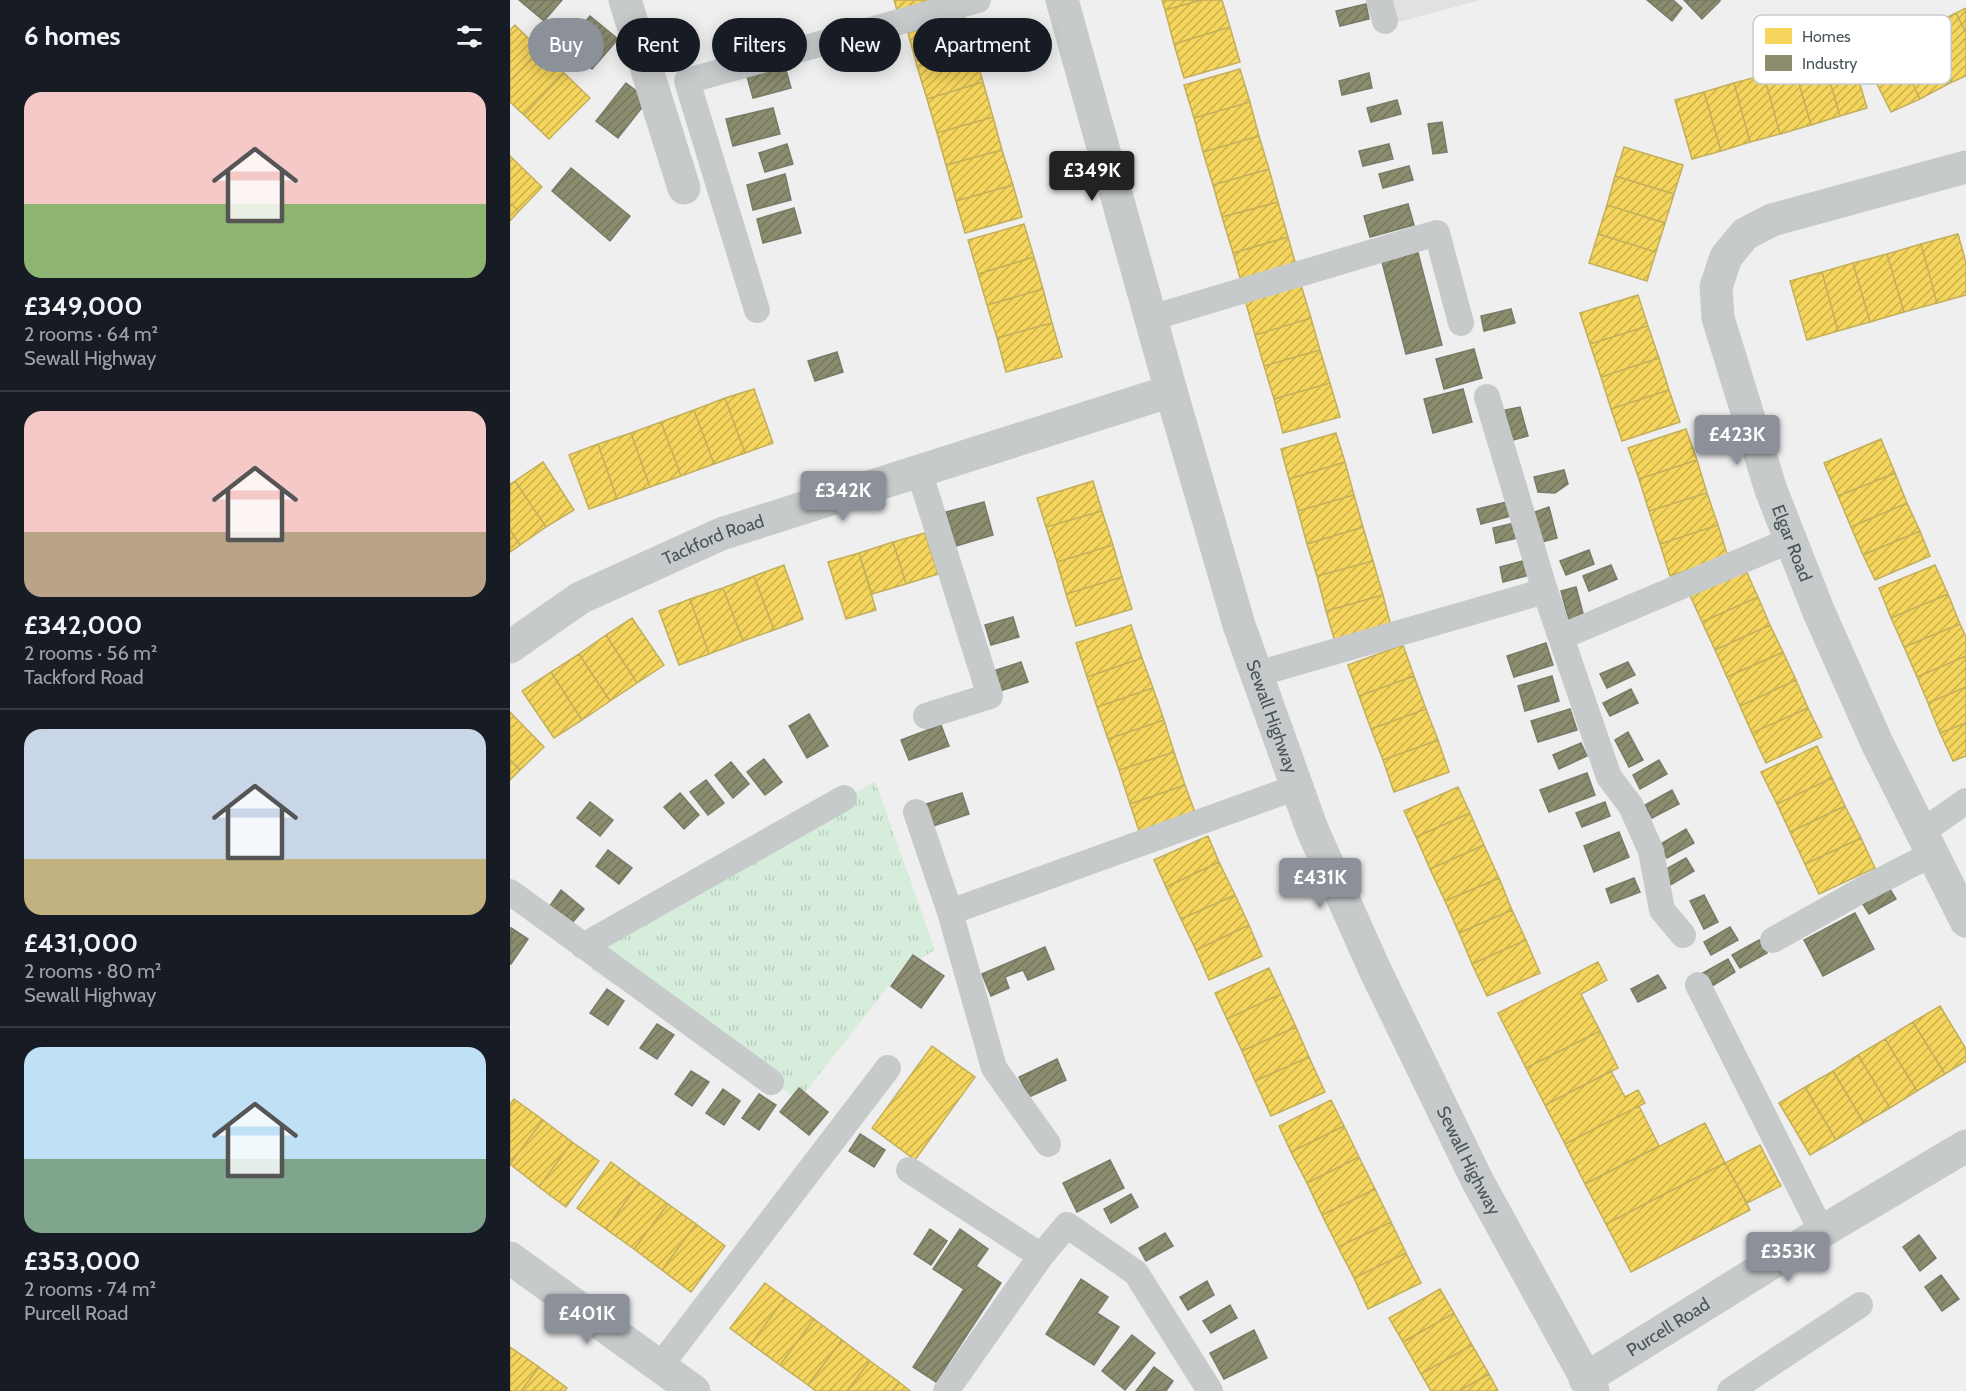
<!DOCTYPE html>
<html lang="en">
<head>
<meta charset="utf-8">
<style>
  :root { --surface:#171b24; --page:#242831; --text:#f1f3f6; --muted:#9ea1a6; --line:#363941; --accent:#8c9099 }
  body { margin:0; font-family:Cabin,sans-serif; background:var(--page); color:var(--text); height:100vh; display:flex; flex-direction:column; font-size:22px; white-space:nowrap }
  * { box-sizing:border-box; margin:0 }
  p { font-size:20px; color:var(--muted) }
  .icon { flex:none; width:33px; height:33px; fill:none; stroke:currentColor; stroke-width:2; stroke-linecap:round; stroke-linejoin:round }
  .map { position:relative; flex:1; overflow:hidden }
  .drawer { display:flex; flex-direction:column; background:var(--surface); width:510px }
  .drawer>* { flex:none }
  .top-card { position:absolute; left:18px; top:18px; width:570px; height:54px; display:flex; gap:12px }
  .price { position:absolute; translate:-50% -51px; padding:0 14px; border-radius:6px; background:var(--accent); color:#fff; font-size:20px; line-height:39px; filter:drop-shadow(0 2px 3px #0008) }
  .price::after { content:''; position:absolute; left:50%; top:36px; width:18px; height:14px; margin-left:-9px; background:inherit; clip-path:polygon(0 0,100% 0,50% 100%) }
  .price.selected { background:#222; color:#fff }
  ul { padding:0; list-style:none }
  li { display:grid; align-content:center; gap:12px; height:318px; padding:0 24px }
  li+li { border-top:2px solid var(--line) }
  li span { display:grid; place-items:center; height:186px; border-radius:18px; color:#555 }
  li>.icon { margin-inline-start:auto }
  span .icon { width:108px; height:108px; fill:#fffc; stroke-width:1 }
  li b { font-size:26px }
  h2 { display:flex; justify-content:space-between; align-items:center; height:72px; padding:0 24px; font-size:26px }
  .pill { padding:0 21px; border-radius:27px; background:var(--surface); box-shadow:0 3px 15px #0003; font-size:21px; line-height:54px }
  .pill.selected { background:var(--accent); color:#fff }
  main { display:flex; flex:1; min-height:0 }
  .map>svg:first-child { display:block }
  .education { fill:#e2e0e1 }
  .grass { fill:url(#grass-tufts) }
  .homes { fill:url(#homes-hatch); stroke:#c2af5c; stroke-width:1.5 }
  .industry { fill:url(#industry-hatch); stroke:#777c68; stroke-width:1.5 }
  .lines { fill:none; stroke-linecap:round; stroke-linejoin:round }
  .service { stroke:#c7cacb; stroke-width:26 }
  .minor { stroke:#c7cacb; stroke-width:33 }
  .tertiary { stroke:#c7cacb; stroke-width:33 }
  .labels { text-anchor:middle; stroke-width:6; stroke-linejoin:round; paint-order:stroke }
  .street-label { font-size:18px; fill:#47555b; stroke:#fff }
  .key { fill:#fff; stroke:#c8ccce; stroke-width:1.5 }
  .key-label { font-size:16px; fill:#47555b }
</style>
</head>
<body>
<main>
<section class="drawer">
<h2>6 homes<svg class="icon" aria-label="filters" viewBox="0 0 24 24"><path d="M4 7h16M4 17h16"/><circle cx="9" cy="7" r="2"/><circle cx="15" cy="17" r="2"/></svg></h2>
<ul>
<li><span style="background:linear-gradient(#f6c9c9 60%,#8fb573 0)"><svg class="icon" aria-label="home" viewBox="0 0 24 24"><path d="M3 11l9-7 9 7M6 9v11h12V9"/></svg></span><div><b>£349,000</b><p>2 rooms · 64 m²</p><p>Sewall Highway</p></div></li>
<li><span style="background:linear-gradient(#f6c9c9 65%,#b9a48a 0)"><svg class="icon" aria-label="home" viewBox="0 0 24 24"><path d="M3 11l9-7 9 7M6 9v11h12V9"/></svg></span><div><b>£342,000</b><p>2 rooms · 56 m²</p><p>Tackford Road</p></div></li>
<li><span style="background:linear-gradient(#c9d6e8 70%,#c2b280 0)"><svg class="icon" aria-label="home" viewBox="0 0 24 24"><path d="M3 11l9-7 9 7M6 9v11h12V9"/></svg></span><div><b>£431,000</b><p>2 rooms · 80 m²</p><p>Sewall Highway</p></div></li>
<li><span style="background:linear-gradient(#bfe0f5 60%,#7fa58c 0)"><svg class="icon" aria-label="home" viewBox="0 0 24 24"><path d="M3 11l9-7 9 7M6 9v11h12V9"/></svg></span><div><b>£353,000</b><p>2 rooms · 74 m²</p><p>Purcell Road</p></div></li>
</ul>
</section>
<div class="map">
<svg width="1456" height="1391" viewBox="0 0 1456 1391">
  <defs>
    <pattern id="grass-tufts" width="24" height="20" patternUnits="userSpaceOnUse" patternTransform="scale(1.5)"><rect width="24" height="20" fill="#d5edda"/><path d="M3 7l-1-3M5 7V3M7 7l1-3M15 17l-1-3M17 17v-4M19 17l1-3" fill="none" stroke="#b8cdbd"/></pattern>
    <pattern id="homes-hatch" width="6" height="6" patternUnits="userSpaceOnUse" patternTransform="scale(1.5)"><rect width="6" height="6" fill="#f6d55c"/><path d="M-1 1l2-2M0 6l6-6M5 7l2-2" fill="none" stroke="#c9b04f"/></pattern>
    <pattern id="industry-hatch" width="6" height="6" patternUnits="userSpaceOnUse" patternTransform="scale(1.5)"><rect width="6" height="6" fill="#8c8c6e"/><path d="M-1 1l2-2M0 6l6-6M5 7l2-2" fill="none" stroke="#74755d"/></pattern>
  </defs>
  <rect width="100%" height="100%" fill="#f0efef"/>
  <path class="education" d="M878,0H970L885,23Z"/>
  <path class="grass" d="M365,781L425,950L391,970L289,1100L83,971L77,947Z"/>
  <path class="homes" d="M384,0H444L389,17Z
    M652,0H692L655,10Z
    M692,0H712L720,27L664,44L655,10Z
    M1456,8V33L1446,13Z
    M1446,13L1456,33V76L1442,82L1415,28Z
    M454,17L464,50L407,66L398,33Z
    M5,25L30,50L0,81V30Z
    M720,27L730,62L674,78L664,44Z
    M1415,28L1442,82L1410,99L1383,44Z
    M1383,44L1410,99L1381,112L1354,58Z
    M30,50L54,73L14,115L0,102V81Z
    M464,50L473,82L417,99L407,66Z
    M1340,50L1357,108L1330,116L1313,58Z
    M1313,58L1330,116L1301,125L1284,66Z
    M1284,66L1301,125L1270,134L1254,75Z
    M730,69L740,102L684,118L674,85Z
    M54,73L80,98L39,139L14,115Z
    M1254,75L1270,134L1240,142L1224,83Z
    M473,82L483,117L427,133L417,99Z
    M1224,83L1240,142L1211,151L1194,92Z
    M1194,92L1211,151L1182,159L1165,100Z
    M740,102L749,136L693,152L684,118Z
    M483,117L492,150L436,165L427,133Z
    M749,136L759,169L703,185L693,152Z
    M1114,147L1173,165L1164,194L1105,176Z
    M492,150L503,185L446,201L436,165Z
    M0,156L32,187L9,211L0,203Z
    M759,169L768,202L712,217L703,185Z
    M1105,176L1164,194L1155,223L1097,205Z
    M503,185L512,217L455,233L446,201Z
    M768,202L778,237L723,253L712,217Z
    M0,203L9,211L0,221Z
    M1097,205L1155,223L1146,252L1088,234Z
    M514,224L524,257L468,274L458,240Z
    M1088,234L1146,252L1137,281L1079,263Z
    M1448,234L1456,263V295L1427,303L1411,244Z
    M778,237L787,269L732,285L723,253Z
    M1411,244L1427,303L1394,312L1377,254Z
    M1377,254L1394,312L1360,322L1343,263Z
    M524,257L533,289L477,305L468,274Z
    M1343,263L1360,322L1328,331L1312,272Z
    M1312,272L1328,331L1297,340L1280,281Z
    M791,285L801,318L745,335L735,300Z
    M533,289L542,323L487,338L477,305Z
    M1128,295L1138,326L1080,344L1070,313Z
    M801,318L810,350L754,366L745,335Z
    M542,323L552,357L496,372L487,338Z
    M1138,326L1149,358L1091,377L1080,344Z
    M810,350L820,383L764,399L754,366Z
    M1149,358L1159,390L1101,409L1091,377Z
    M820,383L830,417L773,433L764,399Z
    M244,389L263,443L235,453L215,398Z
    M1159,390L1170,422L1112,441L1101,409Z
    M215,398L235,453L204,464L184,410Z
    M184,410L204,464L171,476L151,422Z
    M151,422L171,476L140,487L121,433Z
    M1176,429L1187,460L1129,479L1118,448Z
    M121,433L140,487L107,499L88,444Z
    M826,433L835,462L779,479L771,449Z
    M1371,439L1385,473L1328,496L1314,463Z
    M88,444L107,499L79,509L59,455Z
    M1187,460L1197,493L1139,511L1129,479Z
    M33,462L64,510L36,527L5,481Z
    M835,462L844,495L788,511L779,479Z
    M1385,473L1397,503L1341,527L1328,496Z
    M5,481L36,527L10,545L0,530V484Z
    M583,481L592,511L536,527L527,498Z
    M1197,493L1208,525L1150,544L1139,511Z
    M844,495L853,527L797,544L788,511Z
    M1397,503L1410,531L1353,555L1341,527Z
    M592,511L603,545L547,562L536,527Z
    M1208,525L1218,557L1160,576L1150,544Z
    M853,527L863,561L807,576L797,544Z
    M0,530L10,545L0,552Z
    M1410,531L1420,556L1365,580L1353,555Z
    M415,533L428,574L396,584L383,542Z
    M383,542L396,584L362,594L349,553Z
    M603,545L612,577L556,594L547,562Z
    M349,553L366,610L336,619L318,562Z
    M863,561L873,595L816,611L807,576Z
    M274,565L293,619L264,630L244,576Z
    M1425,565L1438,594L1381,618L1369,588Z
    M1234,566L1248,597L1192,622L1178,591Z
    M244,576L264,630L233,641L213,588Z
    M612,577L622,609L566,626L556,594Z
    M213,588L233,641L199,654L180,599Z
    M1438,594L1450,624L1394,647L1381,618Z
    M873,595L881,626L825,642L816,611Z
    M1248,597L1260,625L1205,650L1192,622Z
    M180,599L199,654L169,665L149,611Z
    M122,618L154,665L127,683L96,635Z
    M1450,624L1456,637V656L1407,677L1394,647Z
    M621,625L632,658L577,677L566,643Z
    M1260,625L1273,652L1217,677L1205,650Z
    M96,635L127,683L100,701L69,654Z
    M893,645L904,676L849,696L838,665Z
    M1273,652L1286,680L1230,706L1217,677Z
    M69,654L100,701L72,720L41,672Z
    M1456,656V687L1418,703L1407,677Z
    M632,658L643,688L587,707L577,677Z
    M41,672L72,720L44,738L12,691Z
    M904,676L916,709L861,729L849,696Z
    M1286,680L1298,708L1242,733L1230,706Z
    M1456,687V723L1430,733L1418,703Z
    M643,688L654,720L598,739L587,707Z
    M1298,708L1312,737L1256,763L1242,733Z
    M916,709L928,740L873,760L861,729Z
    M0,712L34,747L10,770L0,760Z
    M654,720L664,752L609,770L598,739Z
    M1456,723V756L1443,761L1430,733Z
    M928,740L939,772L884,792L873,760Z
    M1307,746L1322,778L1267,804L1251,772Z
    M664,752L675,785L620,804L609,770Z
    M0,760L10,770L0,780Z
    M1322,778L1335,806L1280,832L1267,804Z
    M675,785L686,815L630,834L620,804Z
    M948,787L960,813L906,837L894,811Z
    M1335,806L1351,838L1295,864L1280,832Z
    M960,813L974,845L920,869L906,837Z
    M698,836L709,862L656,887L644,860Z
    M1351,838L1365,868L1309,894L1295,864Z
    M974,845L989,878L935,901L920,869Z
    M709,862L725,895L671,919L656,887Z
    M989,878L1002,910L949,933L935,901Z
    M725,895L739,925L686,950L671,919Z
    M1002,910L1016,940L962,964L949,933Z
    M739,925L752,956L699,980L686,950Z
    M1016,940L1030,973L977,996L962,964Z
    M1088,962L1097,980L1071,994L1090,1031L1016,1068L988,1013Z
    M759,968L771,994L717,1019L705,993Z
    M771,994L786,1027L732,1051L717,1019Z
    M1430,1006L1456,1049V1061L1435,1074L1403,1022Z
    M1403,1022L1435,1074L1407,1091L1375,1039Z
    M786,1027L799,1057L745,1081L732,1051Z
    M1090,1031L1108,1068L1035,1105L1016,1068Z
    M1375,1039L1407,1091L1380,1108L1348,1055Z
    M422,1046L465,1077L405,1160L362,1128Z
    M1348,1055L1380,1108L1354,1123L1323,1071Z
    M799,1057L815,1092L761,1116L745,1081Z
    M1101,1071L1115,1097L1128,1090L1135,1103L1055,1144L1035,1105Z
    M1323,1071L1354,1123L1326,1140L1295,1087Z
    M1295,1087L1326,1140L1300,1155L1269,1103Z
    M4,1099L33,1120L0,1164V1104Z
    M821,1100L834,1126L781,1152L769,1126Z
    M1129,1106L1149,1146L1075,1184L1055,1144Z
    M33,1120L62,1142L29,1187L0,1164Z
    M1195,1123L1215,1163L1096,1224L1075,1184Z
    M834,1126L849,1157L797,1183L781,1152Z
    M62,1142L89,1161L56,1207L29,1187Z
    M1250,1145L1271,1186L1237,1203L1215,1163Z
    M849,1157L865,1189L812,1215L797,1183Z
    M101,1162L129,1183L96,1229L67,1208Z
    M1215,1163L1240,1210L1121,1272L1096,1224Z
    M129,1183L158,1204L124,1249L96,1229Z
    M865,1189L881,1222L828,1247L812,1215Z
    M158,1204L186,1224L152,1270L124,1249Z
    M881,1222L896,1253L844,1278L828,1247Z
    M186,1224L215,1246L181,1292L152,1270Z
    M896,1253L911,1283L858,1309L844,1278Z
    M255,1283L275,1298L241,1344L220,1328Z
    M930,1289L944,1313L893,1342L879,1318Z
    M275,1298L304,1319L270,1365L241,1344Z
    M944,1313L962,1345L911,1374L893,1342Z
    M304,1319L332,1340L298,1385L270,1365Z
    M332,1340L360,1361L337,1391H306L298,1385Z
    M962,1345L979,1374L949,1391H921L911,1374Z
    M0,1347L29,1367L11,1391H0Z
    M360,1361L389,1382L382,1391H337Z
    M29,1367L57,1388L55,1391H11Z
    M979,1374L988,1391H949Z
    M389,1382L400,1391H382Z"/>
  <path class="industry" d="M9,0H52L34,21Z
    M1137,0H1163L1172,8L1162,21Z
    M1174,0H1208L1210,1L1192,19Z
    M856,4L859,19L830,26L826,11Z
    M80,16L108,39L82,69L55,45Z
    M274,63L281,88L243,98L236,73Z
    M859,73L862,88L832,95L829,81Z
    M116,83L138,100L108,138L86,121Z
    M887,100L891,114L861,122L857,108Z
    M263,108L270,134L223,146L216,119Z
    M932,122L937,152L923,154L918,124Z
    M277,144L283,164L255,172L249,153Z
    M879,144L883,159L853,166L849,151Z
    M899,166L903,180L873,188L869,174Z
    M61,168L120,216L100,241L42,191Z
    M275,174L281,200L243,210L237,185Z
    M898,204L904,225L860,237L854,216Z
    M284,208L291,233L253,243L247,219Z
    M907,249L932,345L896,354L871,258Z
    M1001,309L1005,323L974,331L971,316Z
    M964,349L972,378L934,389L926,359Z
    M327,352L333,372L305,381L298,361Z
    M953,389L962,422L923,433L914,399Z
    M1010,407L1018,436L1003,440L995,410Z
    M1054,470L1058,484L1045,493L1028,492L1024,477Z
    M474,502L483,535L446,546L436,512Z
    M997,502L1001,516L971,524L967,509Z
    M1039,507L1047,538L1032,542L1025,512Z
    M1013,521L1016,536L986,543L983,528Z
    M1079,550L1084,564L1056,575L1050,561Z
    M1020,559L1023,574L993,582L990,567Z
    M1101,565L1107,579L1079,591L1073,576Z
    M1066,587L1074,617L1059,621L1051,591Z
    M503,617L509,637L481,645L475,625Z
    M1036,643L1043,665L1004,677L997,656Z
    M511,662L518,682L490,691L483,671Z
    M1118,662L1125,675L1097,688L1090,674Z
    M1042,676L1049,701L1015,711L1008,686Z
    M1121,689L1128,703L1100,716L1093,703Z
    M1060,709L1067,730L1028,742L1021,721Z
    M299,714L318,746L297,758L279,726Z
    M431,725L439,746L399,760L391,740Z
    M1118,732L1133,760L1119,767L1105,740Z
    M1071,743L1077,756L1049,769L1043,755Z
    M254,759L272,782L255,795L237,772Z
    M1149,760L1157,774L1130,789L1123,775Z
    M221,762L239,784L223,798L205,775Z
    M1077,773L1085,795L1039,812L1030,790Z
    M196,780L214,803L198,815L180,792Z
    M1162,790L1169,804L1142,818L1135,805Z
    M170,793L189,815L174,829L154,807Z
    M452,793L459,814L420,827L413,805Z
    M80,802L103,820L90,836L67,818Z
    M1095,802L1100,816L1072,827L1066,813Z
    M1176,829L1184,843L1157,858L1149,845Z
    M1109,832L1119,857L1084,872L1074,846Z
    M98,850L122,868L109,884L86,866Z
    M1176,858L1184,871L1157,887L1149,873Z
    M1124,878L1130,892L1101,903L1096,889Z
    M1378,886L1386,899L1359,914L1351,901Z
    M51,890L74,909L61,924L39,907Z
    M1194,895L1208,922L1194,929L1180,901Z
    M1345,913L1364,949L1313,976L1294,940Z
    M1220,927L1228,940L1201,955L1194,942Z
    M1,928L18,939L1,964L0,963Z
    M1249,940L1257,953L1230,968L1222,955Z
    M535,947L544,969L518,980L513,970L495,977L499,988L481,996L472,974Z
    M403,955L434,976L411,1008L381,986Z
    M1218,959L1225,972L1199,988L1191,974Z
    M1148,975L1156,988L1128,1002L1121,989Z
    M97,989L114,1001L98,1025L80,1013Z
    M147,1024L164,1035L147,1059L130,1048Z
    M547,1059L556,1080L519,1097L509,1077Z
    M181,1071L199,1082L182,1106L165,1094Z
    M289,1088L318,1112L299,1135L270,1112Z
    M213,1089L230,1101L214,1125L196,1113Z
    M249,1094L266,1105L249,1130L232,1118Z
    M350,1134L375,1150L364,1167L339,1151Z
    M600,1160L614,1188L567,1212L553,1183Z
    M621,1194L628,1207L601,1223L594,1209Z
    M420,1229L437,1241L421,1265L404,1254Z
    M450,1229L478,1249L466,1266L491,1283L426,1382L403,1367L454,1289L423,1269Z
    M655,1233L663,1246L636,1261L629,1248Z
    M1409,1235L1426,1258L1410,1271L1393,1247Z
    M1431,1275L1449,1299L1432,1311L1415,1287Z
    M571,1279L598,1297L587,1313L609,1327L584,1365L536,1334Z
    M697,1281L704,1295L678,1310L670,1297Z
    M720,1305L727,1318L701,1333L693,1321Z
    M744,1330L757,1358L714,1379L700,1353Z
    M622,1335L645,1353L615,1390L592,1371Z
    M644,1367L663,1381L656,1391H626Z"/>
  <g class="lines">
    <path class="service" d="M869,0L875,21
      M247,310L177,81L468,0
      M641,318L927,233L951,323
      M409,471L480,696L416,716
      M1035,591L1099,777L1121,806L1141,851L1152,910L1173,935
      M1051,637L1281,540
      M747,674L1035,591L977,397
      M406,812L440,912L787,787
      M1412,832L1456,801
      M0,892L261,1082
      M440,912L484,1068L538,1144
      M1263,940L1350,891L1422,854
      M73,946L334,798
      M1188,985L1312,1232
      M399,1170L531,1256L436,1391
      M531,1256L557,1225L626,1273L700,1391
      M150,1366L378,1068
      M1220,1391L1350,1305"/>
    <g class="minor">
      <path d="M115,0L174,188"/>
      <path id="s1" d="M1456,167L1262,220L1235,234L1216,257L1206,287L1208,318L1261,490L1308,610L1367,743L1456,921"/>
      <path id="s2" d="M0,647L70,598L211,534L661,391"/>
      <path d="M0,1258L184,1391"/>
      <path id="s3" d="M1075,1379L1318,1228L1456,1146"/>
    </g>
    <path class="tertiary" id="s4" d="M552,0L661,391L729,625L802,829L865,970L967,1180L1083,1391"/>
  </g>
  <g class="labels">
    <g class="street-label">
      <text dy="6" stroke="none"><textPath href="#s2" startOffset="231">Tackford Road</textPath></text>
      <text dy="6" stroke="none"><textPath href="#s1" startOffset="561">Elgar Road</textPath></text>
      <text dy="6" stroke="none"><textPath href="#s4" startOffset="747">Sewall Highway</textPath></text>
      <text dy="6" stroke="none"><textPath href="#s4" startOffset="1233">Sewall Highway</textPath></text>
      <text dy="6" stroke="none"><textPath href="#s3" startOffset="98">Purcell Road</textPath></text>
    </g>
  </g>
  <rect x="1243" y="15" width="198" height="69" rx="9" class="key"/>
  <rect x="1255" y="28" width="27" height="16" fill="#f6d55c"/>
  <rect x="1255" y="55" width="27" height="16" fill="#8c8c6e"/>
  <g class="key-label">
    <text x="1292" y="42">Homes</text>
    <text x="1292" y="69">Industry</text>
  </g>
</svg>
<b class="price selected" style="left:582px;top:202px">£349K</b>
<b class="price" style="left:1227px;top:466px">£423K</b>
<b class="price" style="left:333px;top:522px">£342K</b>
<b class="price" style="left:810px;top:909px">£431K</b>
<b class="price" style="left:1278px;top:1283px">£353K</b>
<b class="price" style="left:77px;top:1345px">£401K</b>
<div class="top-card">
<a class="pill selected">Buy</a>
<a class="pill">Rent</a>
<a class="pill">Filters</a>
<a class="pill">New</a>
<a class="pill">Apartment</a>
</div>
</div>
</main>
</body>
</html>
